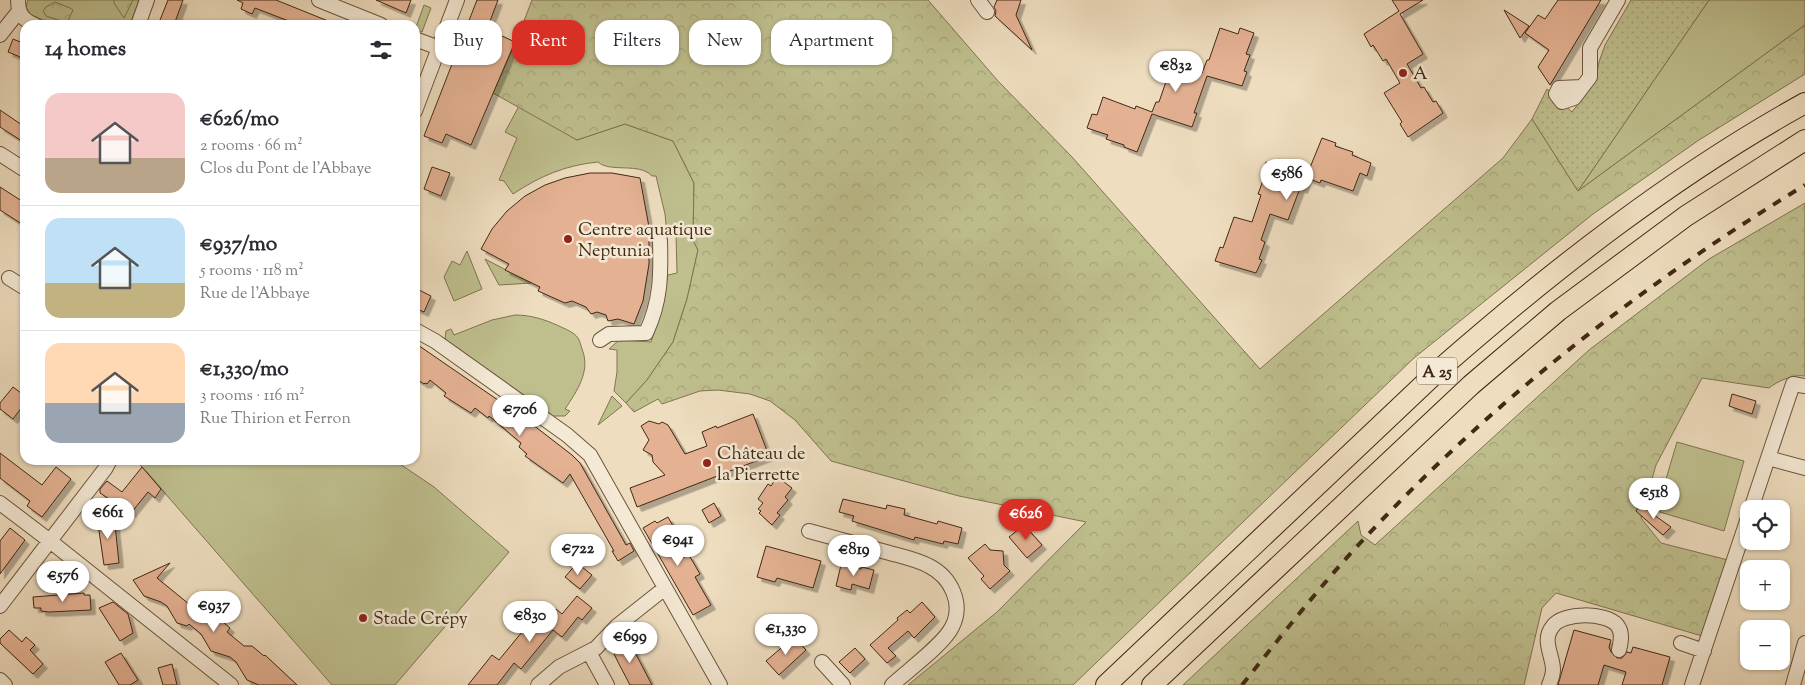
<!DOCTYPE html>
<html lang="en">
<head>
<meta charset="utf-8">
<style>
  :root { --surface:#fff; --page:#f7f7f7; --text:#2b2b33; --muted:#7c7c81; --line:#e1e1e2; --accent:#d93025 }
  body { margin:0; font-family:"Sorts Mill Goudy",serif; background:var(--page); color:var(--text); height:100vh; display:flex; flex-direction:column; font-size:19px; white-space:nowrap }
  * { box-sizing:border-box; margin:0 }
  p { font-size:16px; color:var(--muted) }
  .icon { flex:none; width:28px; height:28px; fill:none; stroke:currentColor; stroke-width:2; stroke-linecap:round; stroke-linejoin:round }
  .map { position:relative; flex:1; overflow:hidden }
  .drawer { position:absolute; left:20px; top:20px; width:400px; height:445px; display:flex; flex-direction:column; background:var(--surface); border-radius:15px; box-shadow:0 1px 4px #0004 }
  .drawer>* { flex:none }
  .banner { position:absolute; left:435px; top:20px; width:475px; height:45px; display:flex; gap:10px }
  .buttons { position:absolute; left:1740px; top:500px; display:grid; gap:10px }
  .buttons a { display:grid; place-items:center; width:50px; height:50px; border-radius:10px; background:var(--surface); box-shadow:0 1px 4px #0004; font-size:25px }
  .price { position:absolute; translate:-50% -42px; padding:0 11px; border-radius:18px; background:#fff; color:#222; font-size:16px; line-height:32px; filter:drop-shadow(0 1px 2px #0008) }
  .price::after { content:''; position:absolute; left:50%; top:30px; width:15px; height:11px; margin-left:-8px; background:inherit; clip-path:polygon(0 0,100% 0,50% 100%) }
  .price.selected { background:var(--accent); color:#fff }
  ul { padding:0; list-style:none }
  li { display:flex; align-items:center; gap:15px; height:125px; padding:0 25px }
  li+li { border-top:1px solid var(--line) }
  li span { display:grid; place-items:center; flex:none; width:140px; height:100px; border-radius:15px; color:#555 }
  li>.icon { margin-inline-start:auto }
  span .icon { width:60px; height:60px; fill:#fffc; stroke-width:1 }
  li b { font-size:21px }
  h2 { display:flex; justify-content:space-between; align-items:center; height:60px; padding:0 25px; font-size:21px }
  .pill { padding:0 18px; border-radius:15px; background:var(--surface); box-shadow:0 1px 4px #0004; font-size:18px; line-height:45px }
  .pill.selected { background:var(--accent); color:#fff }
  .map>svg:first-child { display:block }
  .grass { fill:#bfbf8e; stroke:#807450 }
  .forest { fill:url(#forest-crowns); stroke:#807450 }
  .park { fill:url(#park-dots); stroke:#807450 }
  .building { fill:#e4b293; stroke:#412813; filter:url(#shadow) }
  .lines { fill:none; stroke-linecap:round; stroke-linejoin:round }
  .minor-casing { stroke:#6c553e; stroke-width:16 }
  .highway-casing { stroke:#412813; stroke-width:22 }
  .minor { stroke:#f4e9d5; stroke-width:14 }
  .highway { stroke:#eeddbf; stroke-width:20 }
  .rail { stroke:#412813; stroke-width:4; stroke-dasharray:9 9; stroke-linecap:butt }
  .poi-dot { fill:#8f2418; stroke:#f4e9d5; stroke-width:2 }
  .labels { text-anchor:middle; stroke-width:5; stroke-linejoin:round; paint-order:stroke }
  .shield { fill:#f4e9d5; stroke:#77624d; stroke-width:1 }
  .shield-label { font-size:16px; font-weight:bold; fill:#412813 }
  .poi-label { font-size:18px; fill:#412813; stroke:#f4e9d5; text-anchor:start }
</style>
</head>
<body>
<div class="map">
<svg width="1805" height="685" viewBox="0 0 1805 685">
  <defs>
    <pattern id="forest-crowns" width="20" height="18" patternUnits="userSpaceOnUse" patternTransform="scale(1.25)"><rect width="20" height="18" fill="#bfbf8e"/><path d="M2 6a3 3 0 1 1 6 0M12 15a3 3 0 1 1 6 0" fill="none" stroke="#a5a47a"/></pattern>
    <pattern id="park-dots" width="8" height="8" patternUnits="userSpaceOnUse" patternTransform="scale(1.25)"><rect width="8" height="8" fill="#bfbf8e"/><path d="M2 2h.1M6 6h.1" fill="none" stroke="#a5a47a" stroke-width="1.8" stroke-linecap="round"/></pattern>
    <filter id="shadow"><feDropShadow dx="4.5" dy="4.5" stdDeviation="0" flood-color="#0004"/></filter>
  </defs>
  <rect width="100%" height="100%" fill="#eeddbf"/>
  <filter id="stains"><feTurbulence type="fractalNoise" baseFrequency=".004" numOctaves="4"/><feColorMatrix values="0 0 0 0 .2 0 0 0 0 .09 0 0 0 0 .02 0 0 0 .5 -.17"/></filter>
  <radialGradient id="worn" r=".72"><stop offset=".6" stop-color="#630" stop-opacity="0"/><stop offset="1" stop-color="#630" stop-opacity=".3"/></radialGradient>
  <path class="grass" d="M28,0H139L130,25H55L31,15L26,7Z
    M1709,0H1805V25L1578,191Z
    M424,5L431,8L422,32L415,30Z
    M519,106L577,140L625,124L673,141L694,183L693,240L698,250L687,299L673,342L647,380L626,403L614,391L617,372V350L609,349L619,340L651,342L656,326L668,275L677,273L676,234H667L665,214L656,176H652C639,162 610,173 598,162C566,165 540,176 513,194L504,181L499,180L517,138L505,132Z
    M467,251L482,289L454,301L444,277L452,261L460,265Z
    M485,259L531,283L499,285Z
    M515,315C530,315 544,319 559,326C565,329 574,332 578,338C580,341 581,346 582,349C591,371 577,391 565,409L570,411L565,416H553L445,339L446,331L451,329L454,335L492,320Z
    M612,396L622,406L598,425Z
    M1677,442L1744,461L1724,531L1653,510L1662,478L1666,479Z
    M136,460H394L434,487L509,552L395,685H332Z"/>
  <path class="forest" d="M114,0H133L124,18L114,3Z
    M532,0H928L998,81L1072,157L1260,369L1503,158L1532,119L1578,191L1805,25V74L1699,140L1593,214L1414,358L1073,685H908L997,612L1086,522L959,496L831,461L795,420L770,401L750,394L718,390L700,391L662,404L658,399L634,412L626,403L647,380L673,342L687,299L698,250L693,240L694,183L673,141L625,124L577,140L493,93L516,42Z
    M55,2L70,8L73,10L67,23L46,16L43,11L46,7Z
    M1805,203V376C1793,374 1778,381 1769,388L1702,378L1656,465L1641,518L1661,543L1728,560L1702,636L1556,593L1542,608L1524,685H1183L1358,521L1361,535L1375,545L1589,350L1709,259Z"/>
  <path class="park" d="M1631,0H1709L1578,191L1532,119L1547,89L1572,112L1595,81L1599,62L1605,45Z"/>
  <path class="building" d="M168,0H183L174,25H158Z
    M237,0H276L338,25H299L255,8L252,14L241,9L243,3Z
    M376,0H411L406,13Z
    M477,0H498L487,29L515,42L471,145L446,134L442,143L424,136Z
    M997,0H1021L1016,15L1032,50L995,16L996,11L994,7Z
    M1392,0H1423L1400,14L1423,54L1407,64L1421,88L1424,87L1433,102L1436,101L1443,113L1408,137L1400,124L1402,122L1384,93L1400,83L1386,59L1383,61L1373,45L1371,47L1364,34L1399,11Z
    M1558,0H1601L1550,85L1538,67L1549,50L1525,33L1538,15L1545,19Z
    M1504,10L1529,26L1520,38Z
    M1220,28L1238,34L1240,28L1254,33L1246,54L1250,55L1244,71L1247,72L1242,86L1207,76L1194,113H1197L1192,127L1152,114L1137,152L1124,147V145L1106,139L1108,135L1087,128L1092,114L1097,115L1103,97L1135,109L1136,106L1152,112L1156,102H1159L1170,70L1188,76L1190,69L1202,73L1207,60H1209Z
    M13,39L25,44V59L8,52Z
    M0,110L25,127V143L0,127Z
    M1322,138L1336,143L1335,146L1353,152L1352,155L1371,163L1367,176L1360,173L1353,191L1321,180L1320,183L1307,178L1303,189L1300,188L1288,220L1270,214L1261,240L1265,242L1259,259L1262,260L1256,273L1215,261L1220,247L1223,248L1234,217L1252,222L1261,195L1258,194L1264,178L1261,176L1266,162L1307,175Z
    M432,167L450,173L441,196L424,189Z
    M590,173H612L640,178L649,227V264L643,301L634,324L618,319L608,321L606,315L597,312L591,314L586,307L572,301L565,303L538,291L540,287L505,270L509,264L481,249L492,229L507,211L525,196L545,185L565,178Z
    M0,187L25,203V226L0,210Z
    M415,288L431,296L424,312L415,308Z
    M415,343L524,418L572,455L580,463L626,545L630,543L634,551L618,561L612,551H614L570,474L563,483L525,456L527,454L519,447L521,443L489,416L488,418L475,408L471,413L444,396L446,393L430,380L427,384L425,383L424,384L415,378Z
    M13,387L25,396V403L13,419L0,409V403Z
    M1732,394L1756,401L1752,414L1729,406Z
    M753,414L769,456L637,507L630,488L665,475L653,462L652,455L643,450L649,440L641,426L649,421L659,424L662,422L668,425L685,454L707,446L702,432L716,426L717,428Z
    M0,453L42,485L56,467L71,479L42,517L27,506L30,501L0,478Z
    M142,467L161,489L155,498L148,492L131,513L100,493V489L107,481L122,492Z
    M777,477L792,488L785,497L788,500L777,513L780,515L772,525L759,513L761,511L758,509L763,503L758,499L768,484L771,486Z
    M843,499L886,509L887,505L905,509L904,515L937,524L938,521L962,528L958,544L944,541L943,544L915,537L914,540L852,521L854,516L839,512Z
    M714,503L721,516L709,523L702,510Z
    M1640,505L1671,527L1663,535L1636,511Z
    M114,515L119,563L104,565L98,524V517Z
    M668,517L673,526L665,531L680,559L689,555L700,574L695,577L711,605L693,615L643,528L655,521L657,523Z
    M1024,525L1042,545L1027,558L1009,537Z
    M10,528L25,540L0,574V541Z
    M985,544L990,550L1003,551L1004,565L1010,571L990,589L981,579L984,576L968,558Z
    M766,546L821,561L813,588L777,578L775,582L757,577Z
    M170,563L157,578L211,622L216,616L230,628L227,632L244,646H252L264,656L265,655L297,685H259L247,680L236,662L230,657L211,651L201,634L189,624L187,626L177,623L167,606L161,602L144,596L133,580Z
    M577,563L592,575L580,589L565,577Z
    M841,565L861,569L862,567L874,570L869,589L852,584L851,590L836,586Z
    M84,593V595H90L91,610L49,612L41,611V608H34L33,597Z
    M577,596L592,608L582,620L578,617L562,637L553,630L521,669L514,663L497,685H468L492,655L499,660L531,621L539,629L556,609L562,614Z
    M113,602L128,614L133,633L120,641L99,608Z
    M922,602L935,617L914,638L908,631L888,648L896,656L887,663L870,645L898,620L897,618L907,610L910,613Z
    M9,630L22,642L26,637L35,645L30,650L43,664L33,674L0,643V639Z
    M1574,630L1611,640L1609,647L1611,652L1617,658H1622L1627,652L1631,653L1633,647L1670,657L1662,685H1622L1626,672L1604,665L1598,685H1558Z
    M627,637L640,662L652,685H630L619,664L614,654L616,653L612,645Z
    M794,637L806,650L779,675L766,661Z
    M855,648L865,659L850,673L839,662Z
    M121,653L138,680L130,685H119L105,662Z
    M172,664L177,685H163L158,668Z"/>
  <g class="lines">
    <defs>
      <path id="minor" d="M18,0C18,14 23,20 35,25
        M319,0L381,25
        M978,0L987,12
        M138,25L147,0
        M0,35L19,11
        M415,39L439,48
        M1582,87L1559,88L1556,94L1562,102L1574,98L1590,77V48L1618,0
        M415,111L457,0
        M0,154L25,170
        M9,278L25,288
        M415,330L435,341L567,435L590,455L720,685
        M600,340L609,334L646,333C661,301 661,275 660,240
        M1768,458L1793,384L1805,386
        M0,503L50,541L231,685
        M1751,509L1768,458L1805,468
        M809,531C835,538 860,545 886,552C900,556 916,559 929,566C951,577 964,604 952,627C944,644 907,671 892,685
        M0,606L105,469L110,460
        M1681,643L1704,651
        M589,652L607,685
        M822,662L843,685
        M0,680L5,685
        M538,685L559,667L596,648L617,626L665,588
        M1549,685C1551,680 1553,675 1553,670C1553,655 1541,640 1553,626C1563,612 1606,612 1617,625C1623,632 1621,642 1619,650
        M1692,685L1749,515
        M1793,685L1805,643"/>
      <path id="highway" d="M1106,685L1440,369C1553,270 1673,176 1805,103
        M1152,685L1471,385L1558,311L1686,216L1805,140"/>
    </defs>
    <use href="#minor" class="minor-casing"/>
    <use href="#highway" class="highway-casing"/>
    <use href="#minor" class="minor"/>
    <use href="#highway" class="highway"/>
    <path class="rail" d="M1242,685C1278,640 1313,595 1351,553C1483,408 1638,287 1805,185"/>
  </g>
  <g class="poi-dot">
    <circle cx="1403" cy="73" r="5"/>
    <circle cx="568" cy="239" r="5"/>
    <circle cx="707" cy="463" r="5"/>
    <circle cx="363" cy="618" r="5"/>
  </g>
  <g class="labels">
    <rect class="shield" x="1417" y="357.5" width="40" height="27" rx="4"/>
    <g class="shield-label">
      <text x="1437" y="377">A 25</text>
    </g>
    <g class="poi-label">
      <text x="1413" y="79">A</text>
      <text x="578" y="235">Centre aquatique<tspan x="578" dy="21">Neptunia</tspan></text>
      <text x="717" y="459">Château de<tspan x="717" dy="21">la Pierrette</tspan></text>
      <text x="373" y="624">Stade Crépy</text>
    </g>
  </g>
  <rect width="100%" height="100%" filter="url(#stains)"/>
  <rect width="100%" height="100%" fill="url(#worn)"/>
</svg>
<div class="buttons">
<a><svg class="icon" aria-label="locate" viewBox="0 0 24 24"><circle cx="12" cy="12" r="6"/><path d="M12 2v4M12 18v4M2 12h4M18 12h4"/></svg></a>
<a>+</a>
<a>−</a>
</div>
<b class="price" style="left:1176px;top:93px">€832</b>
<b class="price" style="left:1287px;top:201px">€586</b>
<b class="price" style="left:520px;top:437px">€706</b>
<b class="price" style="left:1654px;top:520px">€518</b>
<b class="price" style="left:108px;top:540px">€661</b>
<b class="price selected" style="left:1026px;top:541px">€626</b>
<b class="price" style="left:678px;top:567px">€941</b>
<b class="price" style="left:578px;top:576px">€722</b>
<b class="price" style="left:854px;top:577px">€819</b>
<b class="price" style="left:63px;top:603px">€576</b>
<b class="price" style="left:214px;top:633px">€937</b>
<b class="price" style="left:530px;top:643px">€830</b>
<b class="price" style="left:786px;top:656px">€1,330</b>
<b class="price" style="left:630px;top:664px">€699</b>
<div class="banner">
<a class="pill">Buy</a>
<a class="pill selected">Rent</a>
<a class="pill">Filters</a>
<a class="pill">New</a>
<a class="pill">Apartment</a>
</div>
<section class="drawer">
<h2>14 homes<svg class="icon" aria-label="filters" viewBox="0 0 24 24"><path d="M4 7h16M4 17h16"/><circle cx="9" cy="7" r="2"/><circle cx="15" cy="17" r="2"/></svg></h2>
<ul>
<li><span style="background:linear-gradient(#f6c9c9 65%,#b9a48a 0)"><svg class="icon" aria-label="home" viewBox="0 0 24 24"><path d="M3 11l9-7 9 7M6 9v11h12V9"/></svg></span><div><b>€626/mo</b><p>2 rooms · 66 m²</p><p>Clos du Pont de l'Abbaye</p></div></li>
<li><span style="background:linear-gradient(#bfe0f5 65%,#c2b280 0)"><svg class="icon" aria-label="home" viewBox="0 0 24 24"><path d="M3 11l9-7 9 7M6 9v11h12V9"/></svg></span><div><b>€937/mo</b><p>5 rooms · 118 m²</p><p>Rue de l'Abbaye</p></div></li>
<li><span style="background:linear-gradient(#ffd9b3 60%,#9aa5b1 0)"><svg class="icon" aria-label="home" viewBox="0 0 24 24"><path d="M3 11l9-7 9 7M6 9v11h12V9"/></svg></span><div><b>€1,330/mo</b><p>3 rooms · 116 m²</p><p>Rue Thirion et Ferron</p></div></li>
</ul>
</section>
</div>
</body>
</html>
